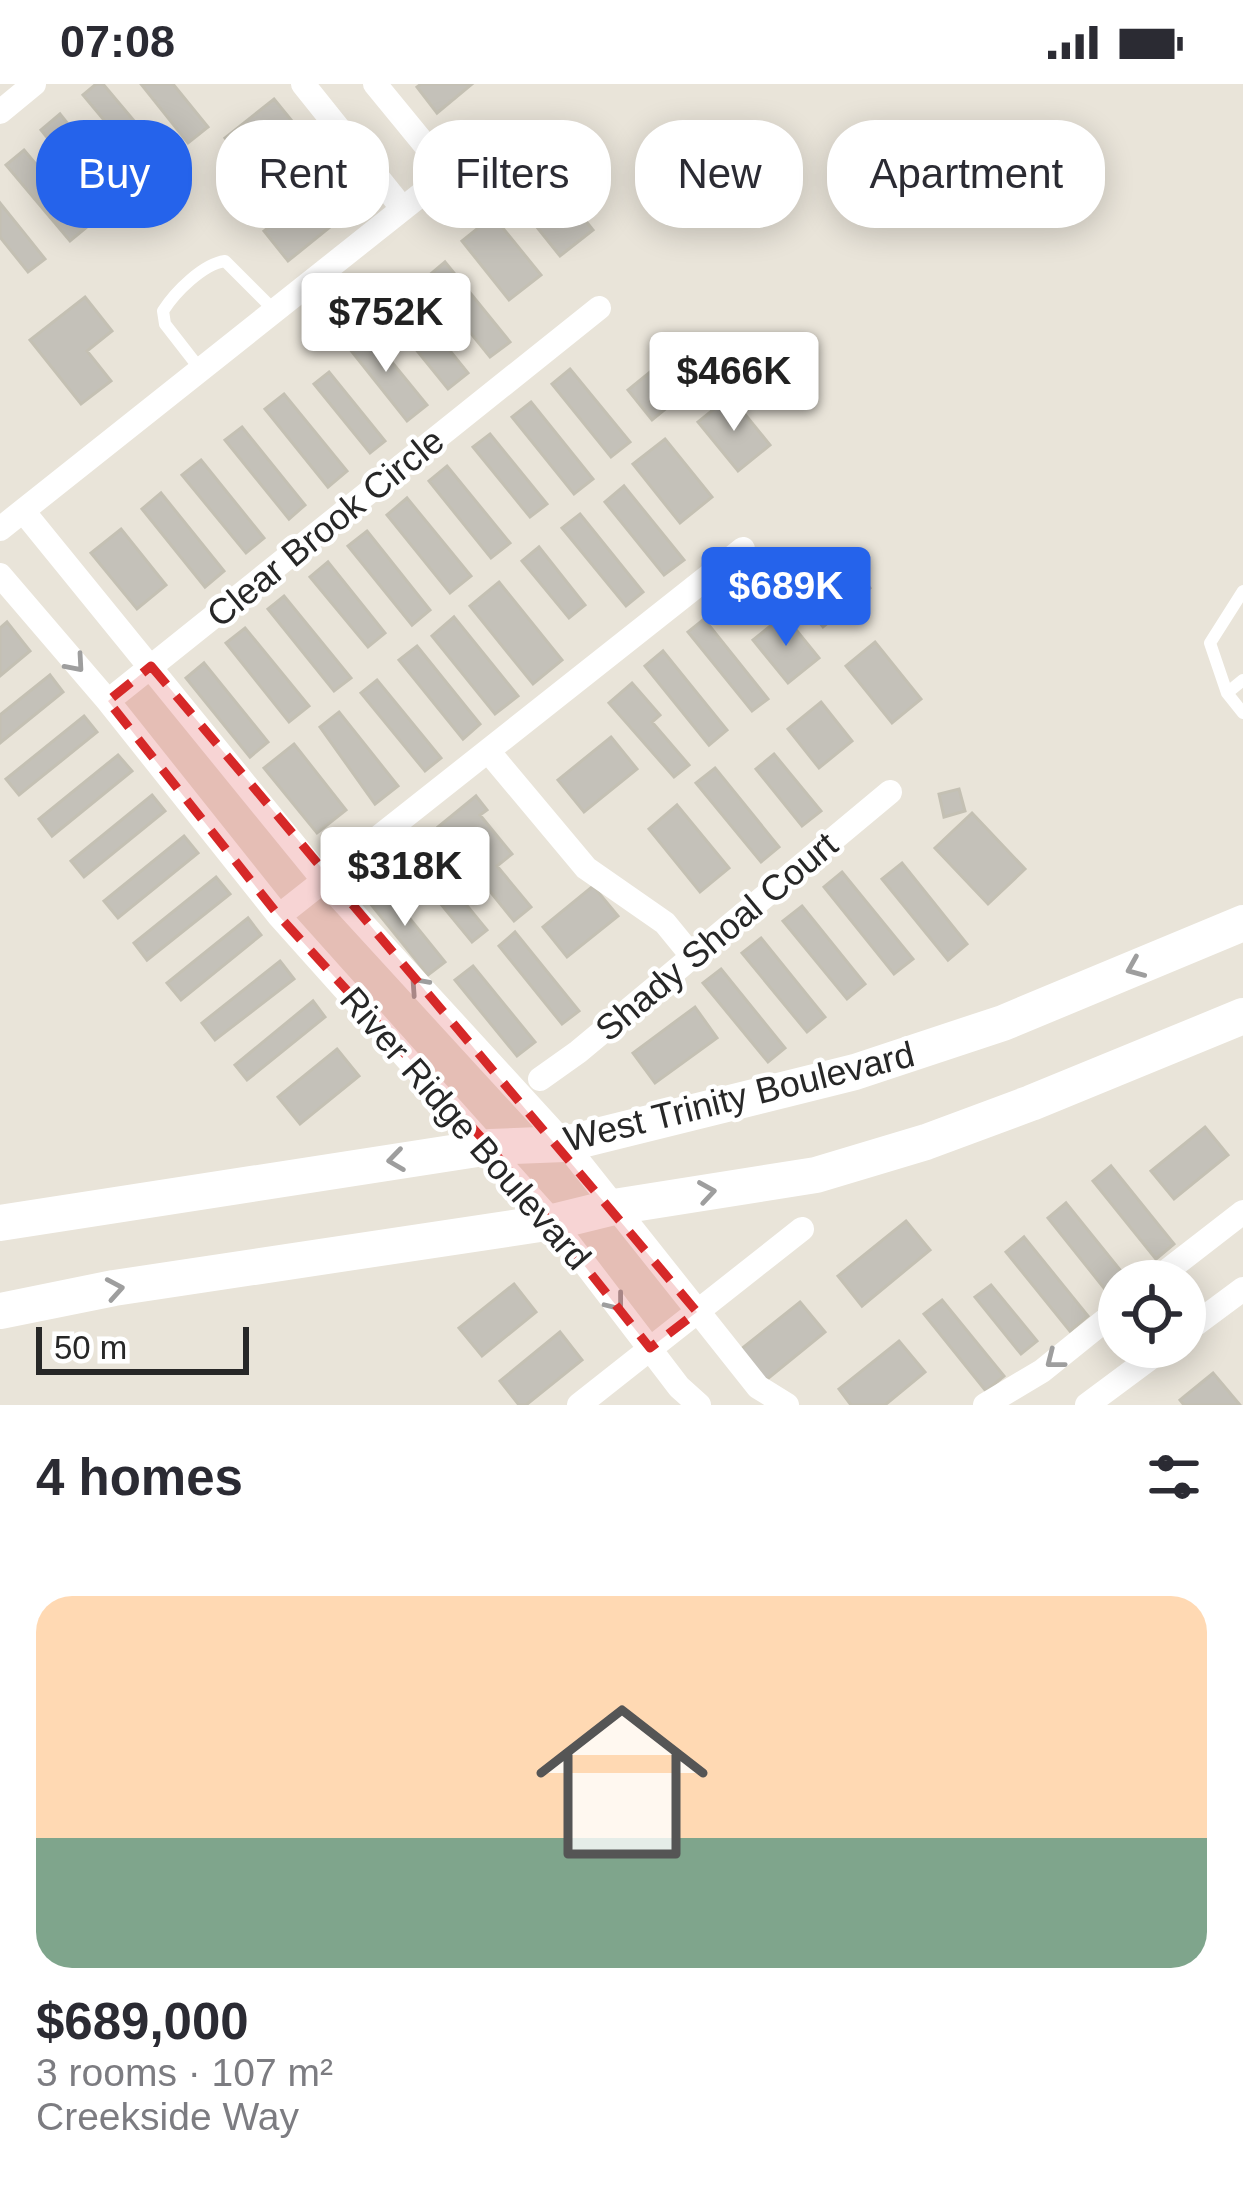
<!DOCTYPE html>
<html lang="en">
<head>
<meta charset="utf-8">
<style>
  :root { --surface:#fff; --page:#f7f7f7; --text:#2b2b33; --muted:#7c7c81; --accent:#2563eb }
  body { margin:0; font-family:Helvetica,sans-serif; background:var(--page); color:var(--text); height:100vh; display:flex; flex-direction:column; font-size:45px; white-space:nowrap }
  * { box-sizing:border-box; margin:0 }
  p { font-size:39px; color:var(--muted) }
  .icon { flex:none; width:66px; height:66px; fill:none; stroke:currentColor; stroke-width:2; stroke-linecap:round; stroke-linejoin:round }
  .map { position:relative; height:1321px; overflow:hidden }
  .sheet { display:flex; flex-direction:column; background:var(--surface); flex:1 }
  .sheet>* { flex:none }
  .top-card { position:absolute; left:36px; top:36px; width:1173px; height:108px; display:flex; gap:24px }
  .controls { position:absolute; left:1098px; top:1176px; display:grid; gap:24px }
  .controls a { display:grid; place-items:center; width:108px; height:108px; border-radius:50%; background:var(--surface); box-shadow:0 6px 30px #0003; font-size:60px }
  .scale { position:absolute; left:36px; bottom:30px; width:213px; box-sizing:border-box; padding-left:12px; border:6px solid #272727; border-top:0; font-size:33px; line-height:42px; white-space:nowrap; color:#272727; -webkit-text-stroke:9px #fff; paint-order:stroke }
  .price { position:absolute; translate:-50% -102px; padding:0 27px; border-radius:12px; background:#fff; color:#222; font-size:39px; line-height:78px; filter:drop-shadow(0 3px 6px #0008) }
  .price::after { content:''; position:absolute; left:50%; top:72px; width:36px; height:27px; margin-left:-18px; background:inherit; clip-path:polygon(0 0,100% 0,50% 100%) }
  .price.current { background:var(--accent); color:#fff }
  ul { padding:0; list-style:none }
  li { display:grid; align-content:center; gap:24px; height:636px; padding:0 36px }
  li span { display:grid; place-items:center; height:372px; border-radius:36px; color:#555 }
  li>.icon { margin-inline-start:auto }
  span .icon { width:216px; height:216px; fill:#fffc; stroke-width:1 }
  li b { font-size:51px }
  h2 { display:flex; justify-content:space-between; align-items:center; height:144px; padding:0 36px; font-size:51px }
  .tag { padding:0 42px; border-radius:48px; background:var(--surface); box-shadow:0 6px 30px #0003; font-size:42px; line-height:108px }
  .tag.current { background:var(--accent); color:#fff }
  .status { display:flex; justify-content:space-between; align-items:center; height:84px; padding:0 60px; background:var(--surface); direction:ltr }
  .status svg { height:33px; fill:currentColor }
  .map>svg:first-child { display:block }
  .building { fill:#c4c1b9; stroke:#c4c0b3; stroke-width:3 }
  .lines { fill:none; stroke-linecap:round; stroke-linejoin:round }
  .lane { stroke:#fff; stroke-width:12 }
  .street { stroke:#fff; stroke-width:24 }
  .secondary { stroke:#fff; stroke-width:36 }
  .oneway { stroke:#9e9e9e }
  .marked { fill:#d62828; fill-opacity:0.2; stroke:#d62828; stroke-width:9; stroke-dasharray:24 15; stroke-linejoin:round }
  .labels { text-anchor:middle; stroke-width:9; stroke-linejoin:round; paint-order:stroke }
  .street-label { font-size:36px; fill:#272727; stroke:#fff }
</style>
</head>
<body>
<div class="status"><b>07:08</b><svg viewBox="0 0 49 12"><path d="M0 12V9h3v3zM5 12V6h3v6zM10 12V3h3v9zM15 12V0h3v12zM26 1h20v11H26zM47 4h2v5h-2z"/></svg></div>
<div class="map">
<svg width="1243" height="1321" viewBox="0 0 1243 1321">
  <rect width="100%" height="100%" fill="#e9e4d9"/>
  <path class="building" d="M96,0H103L162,70L145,85L83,11Z
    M141,0H173L208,43L188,59Z
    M421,0H472L437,29L417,3Z
    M274,15L292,37L243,77L225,54Z
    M60,30L123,109L104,124L41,46Z
    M293,62L303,75L270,101L260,89Z
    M24,66L88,142L70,157L6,81Z
    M549,91L593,146L560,172L516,117Z
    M327,97L351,126L288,177L264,147Z
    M0,119L45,175L28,188L0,153Z
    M493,132L541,191L509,216L462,157Z
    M445,178L510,258L490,273L426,194Z
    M404,210L468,289L448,305L384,226Z
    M85,213L112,247L87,267L111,297L81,320L30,256Z
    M364,244L427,321L407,337L345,259Z
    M682,262L706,292L652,336L628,306Z
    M570,285L630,358L611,373L552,300Z
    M329,288L385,357L370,369L314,300Z
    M284,310L347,387L328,403L265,325Z
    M730,312L770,361L738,387L698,338Z
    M531,318L593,395L574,410L512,333Z
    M242,343L305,421L289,435L225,356Z
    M490,350L547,420L530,433L473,363Z
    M665,355L712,413L680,439L633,380Z
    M201,376L264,454L246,469L182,391Z
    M447,382L510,459L491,474L429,397Z
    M624,402L684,476L664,491L605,418Z
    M161,409L224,487L205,503L142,425Z
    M407,414L471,492L450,509L387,431Z
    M580,430L643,508L626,522L562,444Z
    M121,445L166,501L137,525L91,469Z
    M367,447L430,526L412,541L348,462Z
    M539,463L585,521L569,534L522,477Z
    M845,473L870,504L823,543L797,511Z
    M328,478L385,549L368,563L310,493Z
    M499,498L562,576L533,600L470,522Z
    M284,512L351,594L334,607L268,525Z
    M784,531L819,574L788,599L753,556Z
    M454,533L518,612L495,630L432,552Z
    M704,535L768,615L752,627L688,548Z
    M7,538L30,567L0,592V544Z
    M245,544L309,622L289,638L226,559Z
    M875,558L921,615L892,639L846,582Z
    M417,562L480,640L463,655L399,576Z
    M663,567L727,646L709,661L645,582Z
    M204,579L268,658L250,673L186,594Z
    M50,591L63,608L0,659V631Z
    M377,596L441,674L425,687L361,609Z
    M632,599L660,631L652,638L689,681L674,693L609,619Z
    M821,618L852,657L819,684L788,645Z
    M339,628L398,702L375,720L320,643Z
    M84,632L97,648L19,711L6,695Z
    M611,653L637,685L584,728L558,696Z
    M294,660L346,726L317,749L264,684Z
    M774,670L821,727L802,742L756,685Z
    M118,671L132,687L52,752L39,735Z
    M715,684L779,763L761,778L696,699Z
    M959,705L965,727L944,733L939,710Z
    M152,711L165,727L84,793L71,777Z
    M476,712L487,726L480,731L512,770L497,782L531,823L514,837L438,743Z
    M677,721L729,784L700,808L649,745Z
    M972,729L1025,785L988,820L935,764Z
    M184,752L198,769L118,834L104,817Z
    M423,768L487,846L472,858L408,780Z
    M902,779L967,860L948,876L882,795Z
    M842,788L913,875L894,890L824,803Z
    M216,793L230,810L147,876L134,859Z
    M381,799L445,878L428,891L365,813Z
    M593,802L618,832L567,873L543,843Z
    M802,822L865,900L847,915L783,837Z
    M248,834L261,851L181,916L167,899Z
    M515,848L579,927L562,940L499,862Z
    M761,854L825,933L807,948L742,869Z
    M280,877L294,895L215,956L202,939Z
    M473,882L535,958L517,972L455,896Z
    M721,885L785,964L768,978L703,899Z
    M313,917L325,933L247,996L235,981Z
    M695,923L717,954L655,999L633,969Z
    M337,965L359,992L300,1040L278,1013Z
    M1205,1043L1228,1071L1174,1115L1151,1087Z
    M1111,1082L1174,1160L1156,1175L1093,1097Z
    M1066,1119L1129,1197H1119V1208L1112,1214L1048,1134Z
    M906,1137L930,1166L862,1222L838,1192Z
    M1024,1153L1088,1232L1070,1247L1006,1168Z
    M514,1200L536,1228L482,1272L459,1244Z
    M991,1201L1037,1257L1021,1270L975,1213Z
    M942,1216L1004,1292L986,1307L924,1230Z
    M800,1218L825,1248L760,1301L735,1270Z
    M560,1248L582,1276L526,1321H519L500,1297Z
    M899,1257L925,1288L885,1321H851L839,1305Z
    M1213,1289L1240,1321H1184L1180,1316Z"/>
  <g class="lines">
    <path class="lane" d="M200,285L165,240L163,227C175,208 203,180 225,177L274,226
      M1243,507L1210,559L1227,609L1243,629
      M1227,609L1243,596"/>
    <path class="street" d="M303,0L403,125
      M0,28L34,0
      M23,427L324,797L565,1060L758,1303L787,1321
      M0,445L448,89L375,0
      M0,491L108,617L279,832L553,1138L679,1303L699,1321
      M108,617L599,224
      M488,667L586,784L665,839L692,872
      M279,832L743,465
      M540,995L578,968L890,708
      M1154,1197L1243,1128
      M1185,1248L1243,1205
      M579,1321L802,1145
      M985,1321L1042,1287L1119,1225
      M1087,1321L1165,1263"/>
    <path class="secondary" d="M0,1139L490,1063L565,1060L855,988L1003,939L1243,839
      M0,1227L114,1204L553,1138L614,1123L816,1091L926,1058L1031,1019L1243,932"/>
  </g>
  <defs><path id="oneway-chevron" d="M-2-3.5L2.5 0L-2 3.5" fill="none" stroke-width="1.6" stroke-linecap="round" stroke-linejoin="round" transform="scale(3)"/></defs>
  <g class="oneway">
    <use href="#oneway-chevron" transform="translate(76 580) rotate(49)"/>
    <use href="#oneway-chevron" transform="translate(1135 884) rotate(157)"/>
    <use href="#oneway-chevron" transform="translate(418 901) rotate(-132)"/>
    <use href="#oneway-chevron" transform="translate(396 1076) rotate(172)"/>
    <use href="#oneway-chevron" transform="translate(707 1108) rotate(-9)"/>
    <use href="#oneway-chevron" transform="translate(115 1205) rotate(-10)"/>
    <use href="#oneway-chevron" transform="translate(616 1219) rotate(52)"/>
    <use href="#oneway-chevron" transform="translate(1054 1276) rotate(142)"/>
  </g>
  <path class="marked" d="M151,582L697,1228L650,1264L490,1063L279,832L108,617Z"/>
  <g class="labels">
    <g class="street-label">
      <text transform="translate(325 443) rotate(-39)" y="13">Clear Brook Circle</text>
      <text transform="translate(716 852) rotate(-40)" y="13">Shady Shoal Court</text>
      <text transform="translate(739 1012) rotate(-14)" y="13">West Trinity Boulevard</text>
      <text transform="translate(466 1044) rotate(49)" y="13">River Ridge Boulevard</text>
    </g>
  </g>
</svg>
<div class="controls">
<a><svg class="icon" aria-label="locate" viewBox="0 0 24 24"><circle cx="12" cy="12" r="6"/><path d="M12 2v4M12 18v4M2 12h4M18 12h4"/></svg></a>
</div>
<div class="scale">50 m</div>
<b class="price" style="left:386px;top:291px">$752K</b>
<b class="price" style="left:734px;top:350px">$466K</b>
<b class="price current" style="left:786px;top:565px">$689K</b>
<b class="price" style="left:405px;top:845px">$318K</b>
<div class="top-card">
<a class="tag current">Buy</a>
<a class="tag">Rent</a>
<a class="tag">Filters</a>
<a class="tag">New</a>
<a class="tag">Apartment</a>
</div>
</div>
<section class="sheet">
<h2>4 homes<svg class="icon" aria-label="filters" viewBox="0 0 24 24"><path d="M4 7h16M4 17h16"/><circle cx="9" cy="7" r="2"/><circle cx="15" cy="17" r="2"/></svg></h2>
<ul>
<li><span style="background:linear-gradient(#ffd9b3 65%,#7fa58c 0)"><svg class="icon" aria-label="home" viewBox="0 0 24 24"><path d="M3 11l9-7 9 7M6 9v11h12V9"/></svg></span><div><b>$689,000</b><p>3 rooms · 107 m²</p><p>Creekside Way</p></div></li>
</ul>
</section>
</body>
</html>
